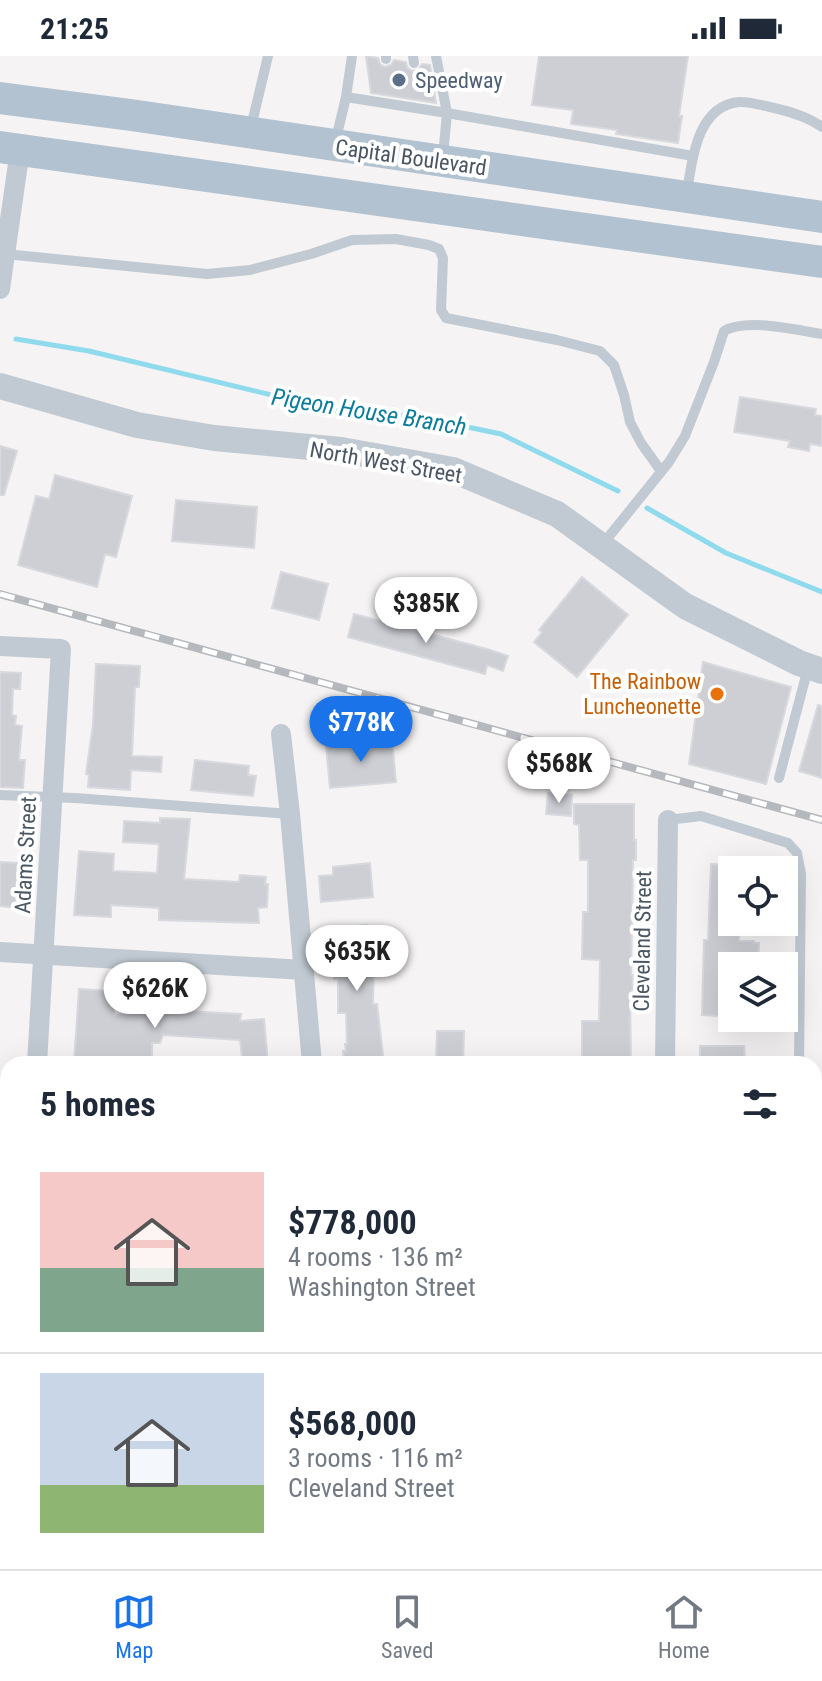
<!DOCTYPE html>
<html lang="en">
<head>
<meta charset="utf-8">
<style>
  :root { --surface:#fff; --page:#f2f2f3; --text:#1f2937; --muted:#747a83; --line:#e0e1e3; --accent:#1a73e8 }
  body { margin:0; font-family:"Roboto Condensed",sans-serif; background:var(--page); color:var(--text); height:100vh; display:flex; flex-direction:column; font-size:30px; white-space:nowrap }
  * { box-sizing:border-box; margin:0 }
  p { font-size:26px; color:var(--muted) }
  .icon { flex:none; width:44px; height:44px; fill:none; stroke:currentColor; stroke-width:2; stroke-linecap:round; stroke-linejoin:round }
  .map { position:relative; flex:1; overflow:hidden }
  .panel { position:absolute; left:0px; top:1000px; width:822px; height:514px; display:flex; flex-direction:column; background:var(--surface); border-radius:24px 24px 0 0; box-shadow:0 8px 32px #0002 }
  .panel>* { flex:none }
  .buttons { position:absolute; left:718px; top:800px; display:grid; gap:16px }
  .buttons a { display:grid; place-items:center; width:80px; height:80px; border-radius:0px; background:var(--surface); box-shadow:0 8px 32px #0002; font-size:40px }
  .price { position:absolute; translate:-50% -68px; padding:0 18px; border-radius:28px; background:#fff; color:#222; font-size:26px; line-height:52px; filter:drop-shadow(0 2px 4px #0008) }
  .price::after { content:''; position:absolute; left:50%; top:48px; width:24px; height:18px; margin-left:-12px; background:inherit; clip-path:polygon(0 0,100% 0,50% 100%) }
  .price.active { background:var(--accent); color:#fff }
  ul { padding:0; list-style:none }
  li { display:flex; align-items:center; gap:24px; height:200px; padding:0 40px }
  li+li { border-top:2px solid var(--line) }
  li span { display:grid; place-items:center; flex:none; width:224px; height:160px; border-radius:0px; color:#555 }
  li>.icon { margin-inline-start:auto }
  span .icon { width:96px; height:96px; fill:#fffc; stroke-width:1 }
  li b { font-size:34px }
  h2 { display:flex; justify-content:space-between; align-items:center; height:96px; padding:0 40px; font-size:34px }
  .status { display:flex; justify-content:space-between; align-items:center; height:56px; padding:0 40px; background:var(--surface); direction:ltr }
  .status svg { height:22px; fill:currentColor }
  .menu { display:flex; justify-content:space-around; align-items:center; height:112px; border-top:2px solid var(--line); background:var(--surface); font-size:22px; color:var(--muted) }
  .menu a { display:grid; justify-items:center; gap:4px }
  .menu .active { color:var(--accent) }
  .map>svg:first-child { display:block }
  .green { fill:#c3f1d5 }
  .lines { fill:none; stroke-linecap:round; stroke-linejoin:round }
  .stream { stroke:#90daee; stroke-width:5 }
  .building { fill:#cdcfd5; stroke:#d7d9de; stroke-width:2 }
  .service { stroke:#c1cad2; stroke-width:10 }
  .minor { stroke:#c1cad2; stroke-width:20 }
  .tertiary { stroke:#c1cad2; stroke-width:26 }
  .primary { stroke:#b3c2d1; stroke-width:32 }
  .rail-casing { stroke:#b5b8bd; stroke-width:8 }
  .rail { stroke:#fff; stroke-width:5; stroke-dasharray:15; stroke-linecap:butt }
  .service-dot { fill:#5c6f8a; stroke:#fff; stroke-width:3 }
  .food-dot { fill:#e8710a; stroke:#fff; stroke-width:3 }
  .labels { text-anchor:middle; stroke-width:8; stroke-linejoin:round; paint-order:stroke }
  .service-label { font-size:22px; fill:#4e5e75; stroke:#fff; text-anchor:start }
  .street-label { font-size:22px; fill:#4a5661; stroke:#fff }
  .food-label { font-size:22px; fill:#c56008; stroke:#fff; text-anchor:end }
  .water-label { font-size:24px; font-style:italic; fill:#0c7c9b; stroke:#fff }
</style>
</head>
<body>
<div class="status"><b>21:25</b><svg viewBox="0 0 49 12"><path d="M0 12V9h3v3zM5 12V6h3v6zM10 12V3h3v9zM15 12V0h3v12zM26 1h20v11H26zM47 4h2v5h-2z"/></svg></div>
<div class="map">
<svg width="822" height="1513" viewBox="0 0 822 1513">
  <rect width="100%" height="100%" fill="#f5f3f3"/>
  <path class="green" d="M283,1506H699V1513H278Z"/>
  <g class="lines">
    <path class="stream" d="M16,283L89,295L342,356L415,360L501,378L618,435
      M647,452L726,497L822,536"/>
  </g>
  <path class="building" d="M366,0L378,2L380,8L385,11L391,9L394,4L406,6L407,11L412,15L418,14L422,8L430,9L436,47L371,37Z
    M539,0H688L679,60H682L678,87L616,78L617,74L571,68L573,54L532,49Z
    M740,341L816,353L815,359L822,360V390L810,388L809,395L788,391L790,385L734,376Z
    M0,390L17,395L4,439H0Z
    M55,419L132,440L116,501L105,498L97,531L18,509L36,440L49,443Z
    M176,444L257,451L254,492L172,485Z
    M281,516L328,528L319,564L272,552Z
    M582,521L628,559L577,621L534,586L542,576L539,574Z
    M354,558L487,593L508,600L503,615L487,609L485,618L348,581Z
    M703,606L791,631L766,728L689,708Z
    M96,608L140,610L139,631H135L132,700L162,701L161,716L131,714L130,734L88,731L89,719L86,718L93,668Z
    M0,616L21,617L20,633H13L12,659L16,660L15,669L22,670L19,704H25L23,732L0,731Z
    M818,649L822,650V722L799,715Z
    M392,684L396,726L330,732L326,690Z
    M195,704L249,710L248,719L256,720L253,740L191,734Z
    M548,737L572,739L571,760L546,758Z
    M574,748H634V784H636V804H633L631,919H633L632,939H630L631,1008H582V965H599L600,904L582,903L583,856H588V804H580L579,769L574,768Z
    M160,762L190,763L184,823L239,826L240,819L266,821L265,828H268L267,851L258,852L259,867L159,864V852L111,849V861L74,859L79,795L114,798L113,815L157,817L159,788L123,786L124,765L160,767Z
    M0,806L19,807L16,852L0,850Z
    M370,807L373,841L321,846L319,820L333,819V811Z
    M711,808L732,809V866H739V885H754V887H759L758,910H732V961L702,959L704,884H708Z
    M367,869L368,883H373L374,904L373,948H377L384,1008H344L343,995H346L345,988H347L346,957H338V923H334V898L326,899L325,882H333L332,872Z
    M79,933L111,935L110,947H115L114,959L142,957L144,937L167,938L165,954L241,958L240,965L264,963L268,1008H243L240,984L163,979L160,987H152V1008L74,1006Z
    M437,975H464L463,1008H436Z
    M700,990H744L745,1004H740V1008H700Z"/>
  <g class="lines">
    <path class="service" d="M386,0V3
      M413,0L414,7
      M436,0L447,57L693,100
      M346,41L352,0
      M251,71L268,0
      M335,87L346,41L447,57L443,100
      M687,136C692,104 697,50 739,46C748,45 760,49 770,51C788,55 807,60 822,71
      M5,198L207,218L250,214L311,198L352,184L396,183L429,189L439,193L443,202L441,254L446,262L557,284L600,295L614,309L624,339L630,366L641,387L661,415
      M602,489L669,406L685,380L714,306L724,275C747,262 795,274 822,278
      M779,722L808,612
      M0,739L75,742L290,758
      M668,764L701,760L788,787L797,797L801,818L799,1008
      M0,1048L8,1049
      M814,1089L822,1090"/>
    <path class="minor" d="M0,233L20,94
      M0,590L61,593L37,1008
      M281,678L290,758L312,1008
      M0,896L304,914
      M665,1008L668,764
      M814,1375L822,1374
      M0,1389L8,1383
      M244,1513L249,1506"/>
    <path class="tertiary" d="M0,330L137,369L214,382L341,394L453,414L557,458L685,550L799,607L822,615"/>
    <path class="primary" d="M0,42L131,59L822,161
      M0,91L822,206
      M0,1199H8
      M814,1225H822
      M0,1239H8
      M814,1264H822"/>
    <defs>
      <path id="rail" d="M0,538L822,764"/>
    </defs>
    <use href="#rail" class="rail-casing"/>
    <use href="#rail" class="rail"/>
  </g>
  <circle class="service-dot" cx="399" cy="24" r="8"/>
  <circle class="food-dot" cx="717" cy="638" r="8"/>
  <g class="labels">
    <g class="service-label">
      <text x="415" y="32">Speedway</text>
    </g>
    <g class="street-label">
      <text transform="translate(411 101) rotate(8)" y="8">Capital Boulevard</text>
      <text transform="translate(386 406) rotate(10)" y="8">North West Street</text>
      <text transform="translate(25 799) rotate(-87)" y="8">Adams Street</text>
      <text transform="translate(642 885) rotate(-89)" y="8">Cleveland Street</text>
    </g>
    <g class="food-label">
      <text x="701" y="633">The Rainbow<tspan x="701" dy="25">Luncheonette</tspan></text>
    </g>
    <g class="water-label">
      <text transform="translate(369 356) rotate(9)" y="8">Pigeon House Branch</text>
    </g>
  </g>
</svg>
<div class="buttons">
<a><svg class="icon" aria-label="locate" viewBox="0 0 24 24"><circle cx="12" cy="12" r="6"/><path d="M12 2v4M12 18v4M2 12h4M18 12h4"/></svg></a>
<a><svg class="icon" aria-label="layers" viewBox="0 0 24 24"><path d="M12 4l9 5-9 5-9-5zM3 14l9 5 9-5"/></svg></a>
</div>
<b class="price" style="left:426px;top:589px">$385K</b>
<b class="price active" style="left:361px;top:708px">$778K</b>
<b class="price" style="left:559px;top:749px">$568K</b>
<b class="price" style="left:357px;top:937px">$635K</b>
<b class="price" style="left:155px;top:974px">$626K</b>
<section class="panel">
<h2>5 homes<svg class="icon" aria-label="filters" viewBox="0 0 24 24"><path d="M4 7h16M4 17h16"/><circle cx="9" cy="7" r="2"/><circle cx="15" cy="17" r="2"/></svg></h2>
<ul>
<li><span style="background:linear-gradient(#f6c9c9 60%,#7fa58c 0)"><svg class="icon" aria-label="home" viewBox="0 0 24 24"><path d="M3 11l9-7 9 7M6 9v11h12V9"/></svg></span><div><b>$778,000</b><p>4 rooms · 136 m²</p><p>Washington Street</p></div></li>
<li><span style="background:linear-gradient(#c9d6e8 70%,#8fb573 0)"><svg class="icon" aria-label="home" viewBox="0 0 24 24"><path d="M3 11l9-7 9 7M6 9v11h12V9"/></svg></span><div><b>$568,000</b><p>3 rooms · 116 m²</p><p>Cleveland Street</p></div></li>
</ul>
</section>
</div>
<nav class="menu">
<a class="active"><svg class="icon" aria-label="map" viewBox="0 0 24 24"><path d="M3 6l6-2 6 2 6-2v14l-6 2-6-2-6 2zM9 4v14M15 6v14"/></svg>Map</a>
<a><svg class="icon" aria-label="saved" viewBox="0 0 24 24"><path d="M7 4h10v16l-5-4-5 4z"/></svg>Saved</a>
<a><svg class="icon" aria-label="home" viewBox="0 0 24 24"><path d="M3 11l9-7 9 7M6 9v11h12V9"/></svg>Home</a>
</nav>
</body>
</html>
